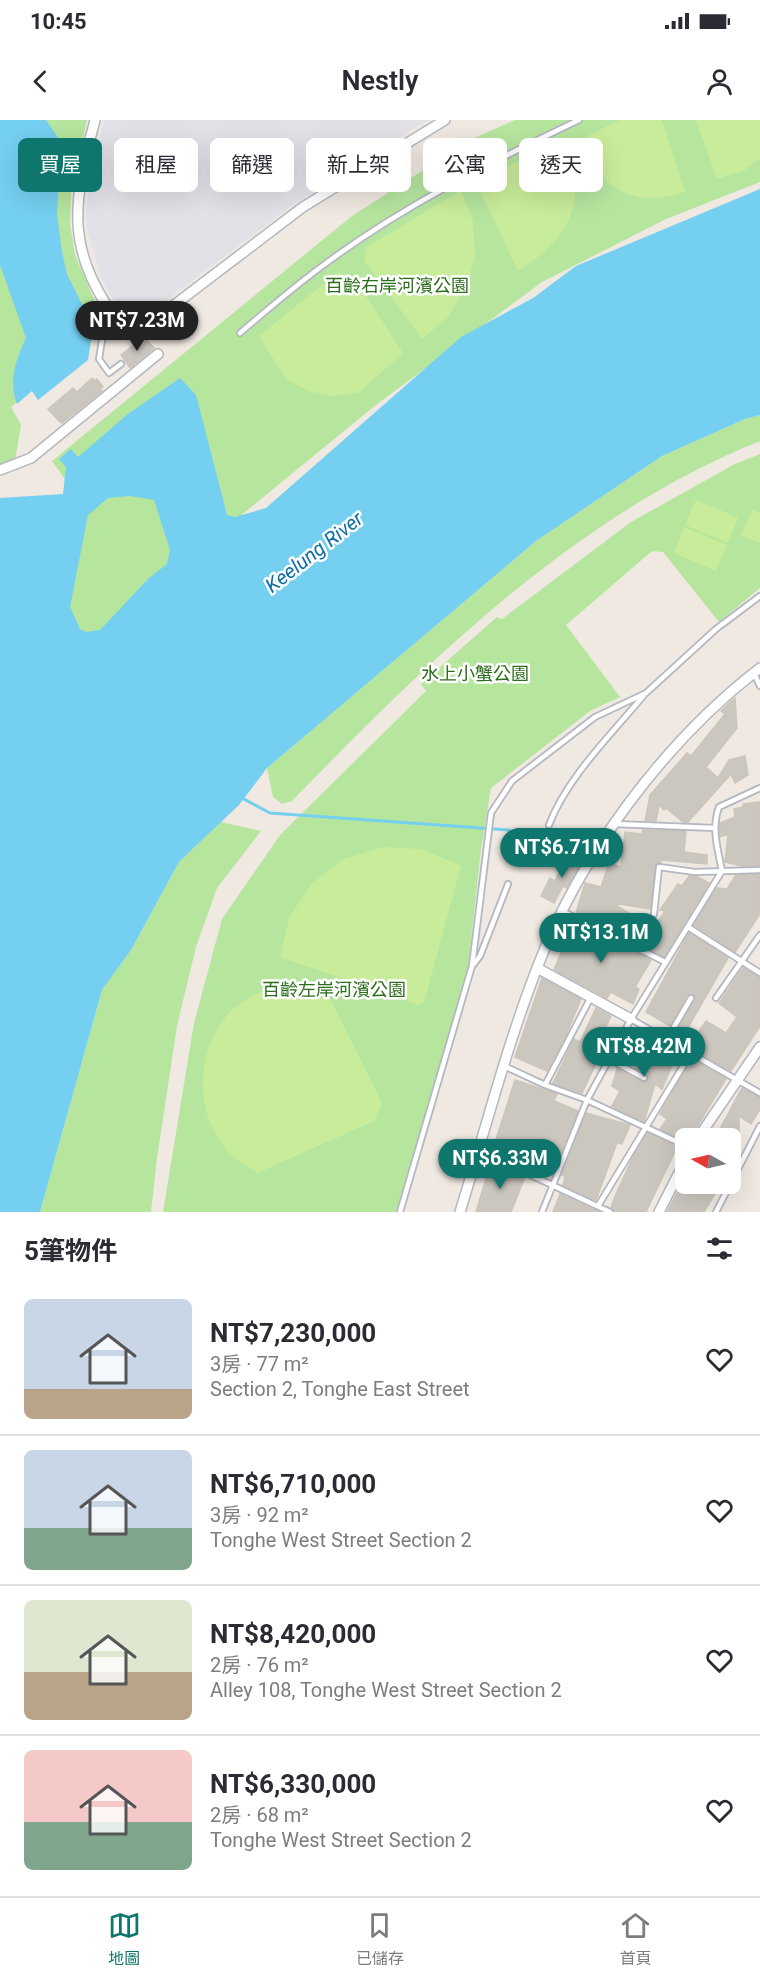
<!DOCTYPE html>
<html lang="zh-TW">
<head>
<meta charset="utf-8">
<style>
  :root { --surface:#fff; --page:#f7f7f7; --text:#2b2b33; --muted:#7c7c81; --line:#e1e1e2; --accent:#0f766e }
  body { margin:0; font-family:Roboto,"Noto Sans TC",sans-serif; background:var(--page); color:var(--text); height:100vh; display:flex; flex-direction:column; font-size:22px; white-space:nowrap }
  * { box-sizing:border-box; margin:0 }
  p { font-size:20px; color:var(--muted) }
  .icon { flex:none; width:33px; height:33px; fill:none; stroke:currentColor; stroke-width:2; stroke-linecap:round; stroke-linejoin:round }
  .map { position:relative; height:1092px; overflow:hidden }
  .panel { display:flex; flex-direction:column; background:var(--surface); flex:1 }
  .panel>* { flex:none }
  .banner { position:absolute; left:18px; top:18px; width:724px; height:54px; display:flex; gap:12px }
  .needle { width:39px; rotate:278deg }
  .fabs { position:absolute; left:675px; top:1008px; display:grid; gap:12px }
  .fabs a { display:grid; place-items:center; width:66px; height:66px; border-radius:9px; background:var(--surface); box-shadow:0 6px 24px #0002; font-size:30px }
  .price { position:absolute; translate:-50% -51px; padding:0 14px; border-radius:21px; background:var(--accent); color:#fff; font-size:20px; line-height:39px; filter:drop-shadow(0 2px 3px #0008) }
  .price::after { content:''; position:absolute; left:50%; top:36px; width:18px; height:14px; margin-left:-9px; background:inherit; clip-path:polygon(0 0,100% 0,50% 100%) }
  .price.selected { background:#222; color:#fff }
  ul { padding:0; list-style:none }
  li { display:flex; align-items:center; gap:18px; height:150px; padding:0 24px }
  li+li { border-top:2px solid var(--line) }
  li span { display:grid; place-items:center; flex:none; width:168px; height:120px; border-radius:9px; color:#555 }
  li>.icon { margin-inline-start:auto }
  span .icon { width:72px; height:72px; fill:#fffc; stroke-width:1 }
  li b { font-size:26px }
  h2 { display:flex; justify-content:space-between; align-items:center; height:72px; padding:0 24px; font-size:26px }
  .pill { padding:0 21px; border-radius:9px; background:var(--surface); box-shadow:0 6px 24px #0002; font-size:21px; line-height:54px }
  .pill.selected { background:var(--accent); color:#fff }
  .status { display:flex; justify-content:space-between; align-items:center; height:42px; padding:0 30px; background:var(--surface); direction:ltr }
  .status svg { height:16px; fill:currentColor }
  header { display:flex; justify-content:space-between; align-items:center; height:78px; padding:0 24px; background:var(--surface); font-size:27px; font-weight:600 }
  .dock { display:flex; justify-content:space-around; align-items:center; height:84px; border-top:2px solid var(--line); background:var(--surface); font-size:16px; color:var(--muted) }
  .dock a { display:grid; justify-items:center; gap:3px }
  .dock .selected { color:var(--accent) }
  .map>svg:first-child { display:block }
  .industrial { fill:#e3e1e8 }
  .green { fill:#b6e59e }
  .pitch { fill:#c9ec9a }
  .water { fill:#75cff0; fill-rule:evenodd }
  .lines { fill:none; stroke-linecap:round; stroke-linejoin:round }
  .stream { stroke:#75cff0; stroke-width:3 }
  .building { fill:#cbc7bf; stroke:#cbc5ba; stroke-width:1.5 }
  .service-casing { stroke:#b4b7c1; stroke-width:8 }
  .minor-casing { stroke:#b4b7c1; stroke-width:12 }
  .service { stroke:#fff; stroke-width:4.5 }
  .minor { stroke:#fff; stroke-width:9 }
  .labels { text-anchor:middle; stroke-width:5; stroke-linejoin:round; paint-order:stroke }
  .park-label { font-size:18px; fill:#2c6e1b; stroke:#fff }
  .water-label { font-size:20px; font-style:italic; fill:#0d6fa3; stroke:#fff }
</style>
</head>
<body>
<div class="status"><b>10:45</b><svg viewBox="0 0 49 12"><path d="M0 12V9h3v3zM5 12V6h3v6zM10 12V3h3v9zM15 12V0h3v12zM26 1h20v11H26zM47 4h2v5h-2z"/></svg></div>
<header><svg class="icon" aria-label="back" viewBox="0 0 24 24"><path d="M15 5l-7 7 7 7"/></svg>Nestly<svg class="icon" aria-label="person" viewBox="0 0 24 24"><circle cx="12" cy="8" r="4"/><path d="M4 21q1-7 8-7t8 7"/></svg></header>
<div class="map">
<svg width="760" height="1092" viewBox="0 0 760 1092">
  <rect width="100%" height="100%" fill="#efe9e1"/>
  <path class="industrial" d="M104,0H429L374,32L286,90L135,204L127,201L102,161L87,109L86,92L92,47Z"/>
  <path class="green" d="M0,0H87L71,74L70,104L75,135L97,186L92,219L11,287L21,305L15,341L0,345Z
    M515,0H760V62L666,99L542,162L377,284L90,519L75,504L64,484L74,372L52,341L352,96L470,20Z
    M760,295V321C576,395 428,541 292,681L282,684L273,677L267,648L536,421L662,336L745,299Z
    M760,334V468L719,502L663,432L652,431L566,505L620,577L590,591L491,668L481,729L466,865L400,1092H163L194,903L222,799L280,715L426,571L421,564L497,497L502,499L631,402L735,344Z
    M221,702L261,711L217,768L196,827L177,906L157,1038L151,1092H40L102,870L131,830L179,742Z"/>
  <path class="pitch" d="M620,0H662L685,72C633,88 600,70 582,19Z
    M696,0H760V38L745,50L717,59Z
    M565,19C568,29 574,40 575,51C580,101 557,126 518,151L479,68L482,59Z
    M461,70L473,102L475,136L466,168L448,197L422,219L364,140L366,128Z
    M337,153L353,156L403,233L358,273L333,276L308,271L286,259L259,216Z
    M696,380L738,398L728,423L685,405Z
    M752,390L760,393V423L741,415Z
    M684,407L727,425L716,451L674,433Z
    M382,727L422,729L461,746L424,882L419,885L280,837L290,796L312,763L344,739Z
    M291,862L323,864L382,983L374,1001L257,1053C249,1047 238,1042 231,1034C192,995 194,927 233,889C250,874 270,868 291,862Z"/>
  <path class="water" d="M0,0H46L59,19L61,29L57,94L62,132L67,154L83,186L94,201L88,240L38,280L32,271L17,284C8,260 16,240 26,218L0,145Z
    M760,69V295L745,299L662,336L536,421L267,648L239,685L179,742L131,830L102,870L40,1092H0V378L63,374L66,347L59,339L71,329L78,337L128,294L180,258L196,275L227,395L235,397L266,388L461,217L533,178L576,146ZM130,376L154,380L170,430L167,444L149,458L100,510L86,512L80,509L70,487L88,395L108,378Z"/>
  <g class="lines">
    <path class="stream" d="M240,677L270,693L509,710L549,732"/>
  </g>
  <path class="building" d="M144,217L154,228L130,248L121,235Z
    M92,258L95,261L97,259L103,267L100,269L102,271L62,303L59,301L48,289L73,268L77,272Z
    M735,578L737,608L706,647L718,658L729,640L745,636L748,655L735,663L731,654L688,702H683L666,688L664,690L659,685L656,701H645L650,675L687,633L691,636L725,594L721,591Z
    M760,682V746H742L725,742L728,714L720,717V703L735,697L734,689L743,687V684Z
    M643,710L686,711L684,732L707,735V744L661,740V743L656,744L650,789L613,783L653,809L665,791L660,790L678,764L682,766L689,756H696L709,763L664,837L576,793L585,763L601,767L609,743L621,747L625,712L642,714Z
    M569,734L582,741L567,768L563,766L554,783L541,776L550,758L555,761Z
    M760,754V794L735,832L694,805L717,768L727,769L736,755Z
    M574,802L651,840L635,867L639,869L633,884L611,872L607,878L554,850Z
    M689,813L728,838L686,911L695,917L706,901L726,913L737,897L719,883L743,848L760,857V906L731,951L673,918L695,880L694,874L687,875L670,906L646,892Z
    M542,858L581,879L566,915L547,951L515,937Z
    M596,888L611,896L603,913L609,916L582,973L553,963L574,919L580,922Z
    M657,919L678,931L662,969L655,964L644,1002L612,986L620,971L612,966L617,949L642,962L647,961V955L634,947L639,933L634,931L639,920L653,926Z
    M692,939L726,959L692,1015L686,1011L681,1019L660,1009L667,999L660,994Z
    M515,960L557,974L554,981L578,991L553,1052L530,1045L528,1049L492,1032Z
    M742,968L760,977V989L751,1004L739,996V1033L730,1046V1018H715Z
    M586,993L630,1005L622,1024L617,1023L596,1080L563,1065L565,1056L562,1055Z
    M648,1013L677,1027L646,1092L614,1091L611,1088L615,1076L634,1035Z
    M491,1042L525,1057L511,1092H476Z
    M682,1064H721L704,1092H667Z
    M560,1074L599,1092H553Z"/>
  <g class="lines">
    <defs>
      <path id="service" d="M109,191L105,201L99,239L109,253L121,244
        M240,213C268,189 296,165 325,144C403,86 491,42 579,0
        M754,553L760,566
        M615,704L715,708
        M549,705C567,657 612,614 644,575
        M562,791L665,842
        M654,794L659,747L695,752L760,750
        M688,807L760,853
        M474,844L480,836L508,764
        M716,878L760,815
        M631,899L760,973
        M667,919L691,878
        M609,939L644,958
        M504,946L545,965L587,980L686,1026
        M545,965L591,877
        M479,1031L610,1092
        M598,1086L691,933
        M400,1092L472,846L491,693L512,661L595,597L646,573L716,509L760,476
        M542,1092L587,980L631,899L722,751C718,730 711,708 719,687L760,668
        M716,1092L760,1006"/>
      <path id="minor" d="M95,0C71,91 65,131 124,211L130,214L140,211L303,87L445,0
        M0,350L31,338L158,234
        M537,848L631,899
        M698,1018L760,927
        M460,1092C485,1011 506,928 537,848C580,735 664,622 760,548
        M659,1092L686,1039"/>
    </defs>
    <use href="#service" class="service-casing"/>
    <use href="#minor" class="minor-casing"/>
    <use href="#service" class="service"/>
    <use href="#minor" class="minor"/>
  </g>
  <g class="labels">
    <g class="park-label">
      <text x="397" y="172">百齡右岸河濱公園</text>
      <text x="475" y="560">水上小蟹公園</text>
      <text x="334" y="876">百齡左岸河濱公園</text>
    </g>
    <g class="water-label">
      <text transform="translate(314 432) rotate(-38)" y="7">Keelung River</text>
    </g>
  </g>
</svg>
<div class="fabs">
<a><svg class="needle" viewBox="-14 -14 28 28"><path d="M0-13l5 13h-10z" fill="#e53935"/><path d="M0 13l5-13h-10z" fill="#7c7c81"/></svg></a>
</div>
<b class="price selected" style="left:137px;top:232px">NT$7.23M</b>
<b class="price" style="left:562px;top:759px">NT$6.71M</b>
<b class="price" style="left:601px;top:844px">NT$13.1M</b>
<b class="price" style="left:644px;top:958px">NT$8.42M</b>
<b class="price" style="left:500px;top:1070px">NT$6.33M</b>
<div class="banner">
<a class="pill selected">買屋</a>
<a class="pill">租屋</a>
<a class="pill">篩選</a>
<a class="pill">新上架</a>
<a class="pill">公寓</a>
<a class="pill">透天</a>
</div>
</div>
<section class="panel">
<h2>5筆物件<svg class="icon" aria-label="filters" viewBox="0 0 24 24"><path d="M4 7h16M4 17h16"/><circle cx="9" cy="7" r="2"/><circle cx="15" cy="17" r="2"/></svg></h2>
<ul>
<li><span style="background:linear-gradient(#c9d6e8 75%,#b9a48a 0)"><svg class="icon" aria-label="home" viewBox="0 0 24 24"><path d="M3 11l9-7 9 7M6 9v11h12V9"/></svg></span><div><b>NT$7,230,000</b><p>3房 · 77 m²</p><p>Section 2, Tonghe East Street</p></div><svg class="icon" aria-label="heart" viewBox="0 0 24 24"><path d="M12 20l-8-8c-3-5 5-10 8-4 3-6 11-1 8 4z"/></svg></li>
<li><span style="background:linear-gradient(#c9d6e8 65%,#7fa58c 0)"><svg class="icon" aria-label="home" viewBox="0 0 24 24"><path d="M3 11l9-7 9 7M6 9v11h12V9"/></svg></span><div><b>NT$6,710,000</b><p>3房 · 92 m²</p><p>Tonghe West Street Section 2</p></div><svg class="icon" aria-label="heart" viewBox="0 0 24 24"><path d="M12 20l-8-8c-3-5 5-10 8-4 3-6 11-1 8 4z"/></svg></li>
<li><span style="background:linear-gradient(#dfe7d0 60%,#b9a48a 0)"><svg class="icon" aria-label="home" viewBox="0 0 24 24"><path d="M3 11l9-7 9 7M6 9v11h12V9"/></svg></span><div><b>NT$8,420,000</b><p>2房 · 76 m²</p><p>Alley 108, Tonghe West Street Section 2</p></div><svg class="icon" aria-label="heart" viewBox="0 0 24 24"><path d="M12 20l-8-8c-3-5 5-10 8-4 3-6 11-1 8 4z"/></svg></li>
<li><span style="background:linear-gradient(#f6c9c9 60%,#7fa58c 0)"><svg class="icon" aria-label="home" viewBox="0 0 24 24"><path d="M3 11l9-7 9 7M6 9v11h12V9"/></svg></span><div><b>NT$6,330,000</b><p>2房 · 68 m²</p><p>Tonghe West Street Section 2</p></div><svg class="icon" aria-label="heart" viewBox="0 0 24 24"><path d="M12 20l-8-8c-3-5 5-10 8-4 3-6 11-1 8 4z"/></svg></li>
</ul>
</section>
<nav class="dock">
<a class="selected"><svg class="icon" aria-label="map" viewBox="0 0 24 24"><path d="M3 6l6-2 6 2 6-2v14l-6 2-6-2-6 2zM9 4v14M15 6v14"/></svg>地圖</a>
<a><svg class="icon" aria-label="saved" viewBox="0 0 24 24"><path d="M7 4h10v16l-5-4-5 4z"/></svg>已儲存</a>
<a><svg class="icon" aria-label="home" viewBox="0 0 24 24"><path d="M3 11l9-7 9 7M6 9v11h12V9"/></svg>首頁</a>
</nav>
</body>
</html>
